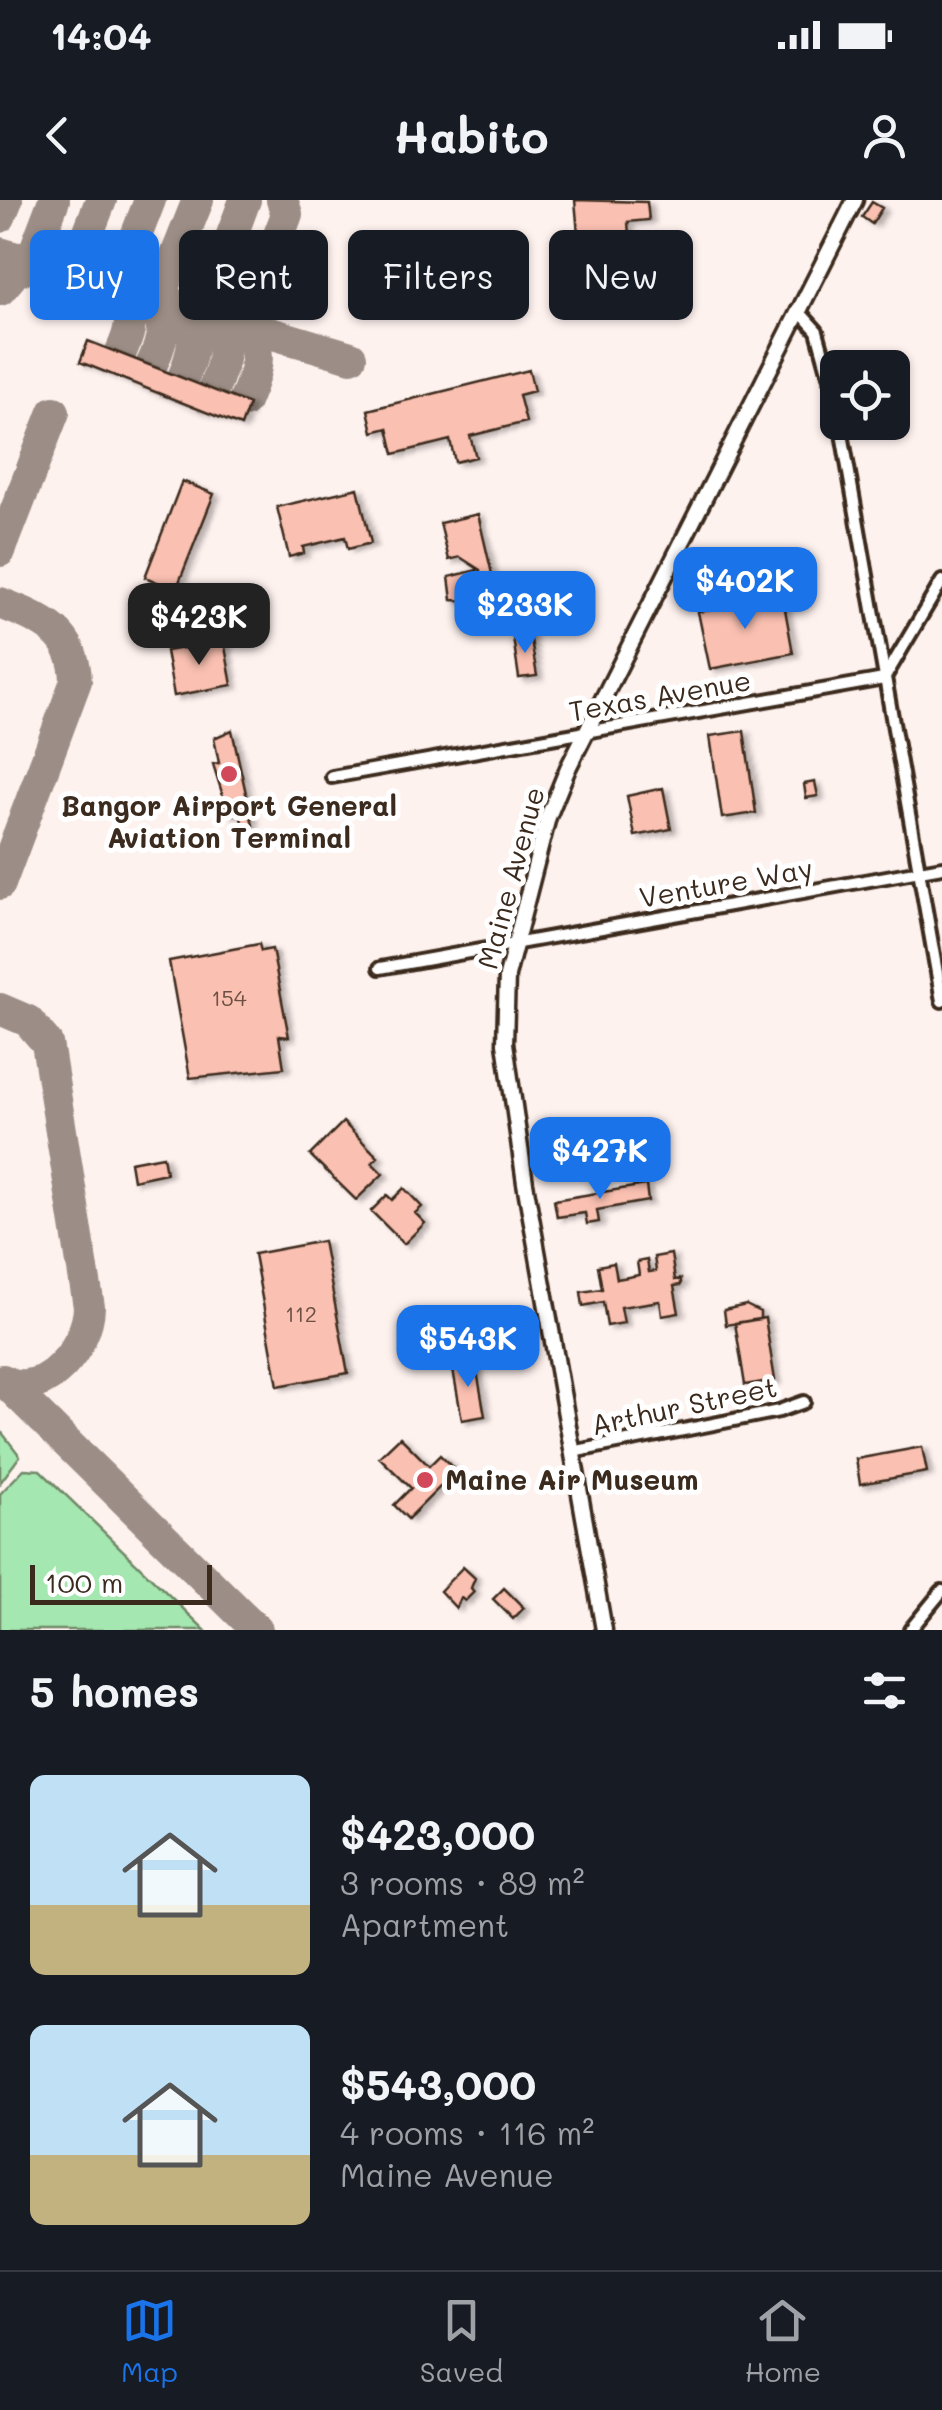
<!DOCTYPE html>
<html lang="en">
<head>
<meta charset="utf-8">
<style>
  :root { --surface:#171b24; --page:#20242c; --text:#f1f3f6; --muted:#9ea1a6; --line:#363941; --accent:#1a73e8 }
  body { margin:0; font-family:Mali,sans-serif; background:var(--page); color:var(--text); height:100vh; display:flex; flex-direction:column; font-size:38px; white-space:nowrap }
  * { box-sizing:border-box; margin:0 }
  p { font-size:32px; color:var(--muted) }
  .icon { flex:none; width:55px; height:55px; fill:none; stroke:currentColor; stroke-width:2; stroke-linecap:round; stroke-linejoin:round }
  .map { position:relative; height:1430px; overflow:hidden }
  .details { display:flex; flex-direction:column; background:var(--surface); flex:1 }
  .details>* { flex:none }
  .hud { position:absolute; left:30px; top:30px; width:882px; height:90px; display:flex; gap:20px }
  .controls { position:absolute; left:820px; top:150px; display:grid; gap:20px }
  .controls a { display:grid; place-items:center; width:90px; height:90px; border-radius:15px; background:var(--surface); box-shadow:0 2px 8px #0004; font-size:50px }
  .scale { position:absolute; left:30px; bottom:25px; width:182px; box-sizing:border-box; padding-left:10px; border:5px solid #3b2a1e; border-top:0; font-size:28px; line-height:35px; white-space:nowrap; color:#3b2a1e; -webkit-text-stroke:8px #fff; paint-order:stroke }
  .price { position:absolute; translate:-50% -85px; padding:0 22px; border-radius:20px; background:var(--accent); color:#fff; font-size:32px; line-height:65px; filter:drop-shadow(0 2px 5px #0008) }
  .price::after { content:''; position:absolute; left:50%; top:60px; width:30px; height:22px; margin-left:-15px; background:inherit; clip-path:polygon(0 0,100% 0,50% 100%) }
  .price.current { background:#222; color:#fff }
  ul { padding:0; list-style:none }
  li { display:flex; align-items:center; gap:30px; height:250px; padding:0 30px }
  li span { display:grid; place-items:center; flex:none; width:280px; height:200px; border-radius:15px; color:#555 }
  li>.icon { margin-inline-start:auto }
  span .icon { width:120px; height:120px; fill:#fffc; stroke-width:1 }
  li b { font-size:42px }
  h2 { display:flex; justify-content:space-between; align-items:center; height:120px; padding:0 30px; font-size:42px }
  .tag { padding:0 35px; border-radius:15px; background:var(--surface); box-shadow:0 2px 8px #0004; font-size:35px; line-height:90px }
  .tag.current { background:var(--accent); color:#fff }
  .status { display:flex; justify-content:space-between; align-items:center; height:70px; padding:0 50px; background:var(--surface); direction:ltr }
  .status svg { height:28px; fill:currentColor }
  header { display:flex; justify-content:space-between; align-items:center; height:130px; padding:0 30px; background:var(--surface); font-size:45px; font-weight:700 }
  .menu { display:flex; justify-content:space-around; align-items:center; height:140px; border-top:2px solid var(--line); background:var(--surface); font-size:28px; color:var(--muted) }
  .menu a { display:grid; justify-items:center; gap:5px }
  .menu .current { color:var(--accent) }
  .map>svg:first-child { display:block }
  .green { fill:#a5e7b0; stroke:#708867; stroke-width:2.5 }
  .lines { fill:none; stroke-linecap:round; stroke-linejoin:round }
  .taxiway { stroke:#9c8e86; stroke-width:32 }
  .building { fill:#fac0b1; stroke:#3b2a1e; stroke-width:2.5; filter:url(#shadow) }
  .minor-casing { stroke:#3b2a1e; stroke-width:18 }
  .secondary-casing { stroke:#3b2a1e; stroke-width:21 }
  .minor { stroke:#fff; stroke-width:10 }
  .secondary { stroke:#fff; stroke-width:14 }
  .poi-dot { fill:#d1495b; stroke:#fff; stroke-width:4 }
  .labels { text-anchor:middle; stroke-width:10; stroke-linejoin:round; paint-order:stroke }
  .number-label { font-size:22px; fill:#6b5043 }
  .street-label { font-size:28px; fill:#3b2a1e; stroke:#fff }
  .poi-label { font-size:28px; font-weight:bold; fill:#3b2a1e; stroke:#fff }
</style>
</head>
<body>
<div class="status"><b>14:04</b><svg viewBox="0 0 49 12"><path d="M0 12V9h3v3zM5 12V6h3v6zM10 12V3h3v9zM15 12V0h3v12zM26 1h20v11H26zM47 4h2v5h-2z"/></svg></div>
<header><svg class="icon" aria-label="back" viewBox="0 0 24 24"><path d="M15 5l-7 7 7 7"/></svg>Habito<svg class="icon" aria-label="person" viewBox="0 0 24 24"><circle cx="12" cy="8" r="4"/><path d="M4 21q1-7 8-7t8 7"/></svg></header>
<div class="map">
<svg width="942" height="1430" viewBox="0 0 942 1430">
  <defs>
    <filter id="shadow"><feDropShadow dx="5.5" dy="3" stdDeviation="2.5" flood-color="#0004"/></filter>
  </defs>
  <rect width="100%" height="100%" fill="#fef2ef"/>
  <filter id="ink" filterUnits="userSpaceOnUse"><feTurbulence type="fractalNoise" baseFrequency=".01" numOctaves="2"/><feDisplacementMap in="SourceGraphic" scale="20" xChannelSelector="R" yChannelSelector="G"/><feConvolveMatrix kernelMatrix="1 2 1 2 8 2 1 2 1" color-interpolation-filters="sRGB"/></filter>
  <g filter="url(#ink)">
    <path class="green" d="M0,1230L20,1256L0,1283Z
      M24,1269L40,1270L205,1430H0V1294Z"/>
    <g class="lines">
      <path class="taxiway" d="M0,17L7,0
        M0,53L351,157
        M23,59L35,50L54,0
        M64,73L75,67L101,0
        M0,90L16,71L40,65
        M143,95C169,118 165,137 151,166
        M150,97L161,93L198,0
        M174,104C200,128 195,148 183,178
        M191,110L206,105L245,0
        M205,114C233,135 225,162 213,190
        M120,154C134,124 136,108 110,85L119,80L150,0
        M244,202C256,173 269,143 236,123L248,117L287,14L282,0
        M0,351L54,212
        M0,403C41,419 75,431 76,481L0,684
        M0,809L28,821L47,843L89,1107C88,1145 46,1201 4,1181
        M3,1180L257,1430"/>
    </g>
    <path class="building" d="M575,0L647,2L649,20L628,22L633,82L609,84L610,99L584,101Z
      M872,2L882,8L872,24L862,17Z
      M88,141L249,204L241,226L80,162Z
      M529,170L534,191L519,195L526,222L470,236L476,257L455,262L450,240L394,254L388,228L373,232L368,210Z
      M182,281L214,294L176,390L145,377Z
      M358,288L371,343L348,349L345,337L303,347L304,353L289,357L277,307Z
      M478,314L492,374L480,377V370L460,357L449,360L440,323Z
      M477,370L481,402L452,400L449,377Z
      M517,381L526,423L509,426L500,385Z
      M732,396L734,407L783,398L793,453L710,469L698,412L723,408L721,399Z
      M530,434L537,476L519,478L513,437Z
      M224,441L232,485L174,496L166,451Z
      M232,530L253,625L243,627L240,613L229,615L213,564L219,563L214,538Z
      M744,531L756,613L722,618L710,536Z
      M815,582L818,596L806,598L804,584Z
      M663,588L671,629L635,636L627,596Z
      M259,744L261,751L272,749L289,837L279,836L284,868L190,878L169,761Z
      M343,922L378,957L372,963L383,974L356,1000L310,955Z
      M163,956L166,973L133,980L130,962Z
      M646,985L648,1001L597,1010L599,1022L587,1024L585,1013L557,1017L554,1000Z
      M404,988L422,1007L415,1013L425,1023L404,1044L371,1011L387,995L392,1000Z
      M323,1041L348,1173L278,1186L254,1054Z
      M671,1054L675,1080L681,1079V1085L674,1086L679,1113L662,1116L660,1101L621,1107L624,1123L607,1126L603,1102L583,1106L581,1092L602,1089L598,1066L614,1063L617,1079L639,1075L637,1062L647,1060L649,1072L656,1071L654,1057Z
      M746,1105L760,1112V1119L726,1125L724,1110Z
      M765,1118L775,1180L745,1185L735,1123Z
      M475,1160L485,1216L462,1220L452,1164Z
      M400,1237L429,1266L440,1255L456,1271L408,1319L394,1305L411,1288L379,1257Z
      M922,1247L927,1272L860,1284L856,1259Z
      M463,1367L475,1378L471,1388L474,1392L465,1401L461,1398L456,1408L440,1391Z
      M504,1388L524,1408L513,1419L493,1399Z"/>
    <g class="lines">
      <defs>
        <path id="minor" d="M798,110L817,131L838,207
          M840,222L942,801
          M332,577L884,479L942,381
          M380,768L942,667
          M572,1252L779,1211L804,1202
          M910,1430L942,1391"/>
        <path id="secondary" d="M604,1430L525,983L505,843L507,776L548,617L568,568L855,0"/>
      </defs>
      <use href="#minor" class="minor-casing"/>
      <use href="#secondary" class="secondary-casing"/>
      <use href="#minor" class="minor"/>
      <use href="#secondary" class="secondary"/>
    </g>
  </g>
  <g class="poi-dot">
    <circle cx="229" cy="574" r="10"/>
    <circle cx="425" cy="1280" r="10"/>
  </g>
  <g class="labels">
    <g class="number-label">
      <text x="229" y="806">154</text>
      <text x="301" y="1122">112</text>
    </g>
    <g class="street-label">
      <text transform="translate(660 496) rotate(-10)" y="10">Texas Avenue</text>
      <text transform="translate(511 678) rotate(-75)" y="10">Maine Avenue</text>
      <text transform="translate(726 683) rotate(-10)" y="10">Venture Way</text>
      <text transform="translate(684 1206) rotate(-12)" y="10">Arthur Street</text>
    </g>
    <g class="poi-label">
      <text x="229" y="616">Bangor Airport General<tspan x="229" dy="32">Aviation Terminal</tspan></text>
      <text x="445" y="1290" text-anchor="start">Maine Air Museum</text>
    </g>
  </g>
</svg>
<div class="controls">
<a><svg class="icon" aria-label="locate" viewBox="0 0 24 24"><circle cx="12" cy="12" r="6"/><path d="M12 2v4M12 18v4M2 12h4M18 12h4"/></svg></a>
</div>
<div class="scale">100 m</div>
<b class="price" style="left:745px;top:432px">$402K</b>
<b class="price" style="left:525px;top:456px">$233K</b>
<b class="price current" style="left:199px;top:468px">$423K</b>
<b class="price" style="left:600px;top:1002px">$427K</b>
<b class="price" style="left:468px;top:1190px">$543K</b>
<div class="hud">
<a class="tag current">Buy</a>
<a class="tag">Rent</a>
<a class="tag">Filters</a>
<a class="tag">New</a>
</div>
</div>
<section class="details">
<h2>5 homes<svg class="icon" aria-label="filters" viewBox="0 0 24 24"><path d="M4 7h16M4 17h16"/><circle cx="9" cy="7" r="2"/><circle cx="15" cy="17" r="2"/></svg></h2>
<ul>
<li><span style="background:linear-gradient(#bfe0f5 65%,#c2b280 0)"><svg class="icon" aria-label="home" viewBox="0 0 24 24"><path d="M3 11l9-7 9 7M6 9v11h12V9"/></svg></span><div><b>$423,000</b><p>3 rooms · 89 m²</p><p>Apartment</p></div></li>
<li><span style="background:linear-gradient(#bfe0f5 65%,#c2b280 0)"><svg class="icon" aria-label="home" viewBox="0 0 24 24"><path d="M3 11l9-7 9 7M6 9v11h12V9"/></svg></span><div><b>$543,000</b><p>4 rooms · 116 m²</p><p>Maine Avenue</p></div></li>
</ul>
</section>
<nav class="menu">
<a class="current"><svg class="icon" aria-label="map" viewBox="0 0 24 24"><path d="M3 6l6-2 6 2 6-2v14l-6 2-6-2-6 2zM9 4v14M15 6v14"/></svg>Map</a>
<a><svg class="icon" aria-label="saved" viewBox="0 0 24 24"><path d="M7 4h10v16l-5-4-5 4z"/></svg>Saved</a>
<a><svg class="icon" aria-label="home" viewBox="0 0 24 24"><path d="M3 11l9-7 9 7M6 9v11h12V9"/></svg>Home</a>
</nav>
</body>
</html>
